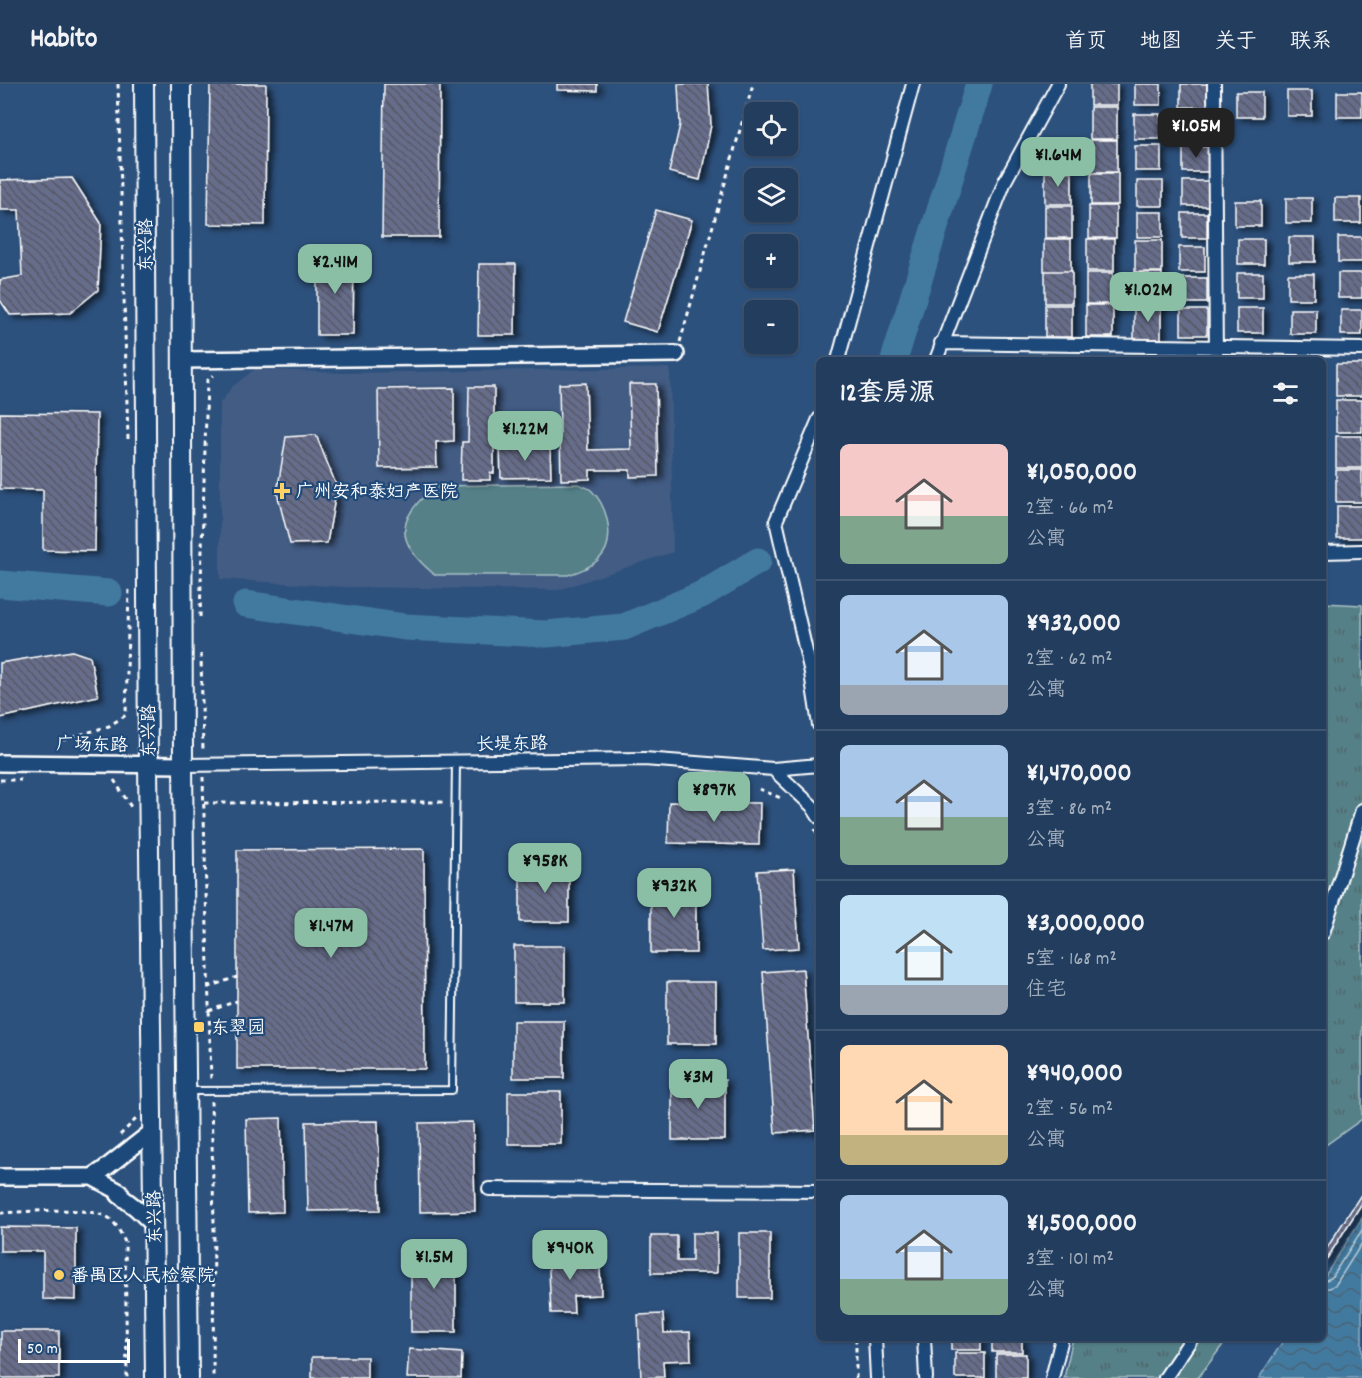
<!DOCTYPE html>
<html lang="zh">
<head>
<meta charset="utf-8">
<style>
  :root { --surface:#223d5e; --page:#2e4867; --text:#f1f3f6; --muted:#a2aebc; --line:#3f5673; --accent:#8abfa5 }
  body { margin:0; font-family:Dekko,"LXGW WenKai TC",sans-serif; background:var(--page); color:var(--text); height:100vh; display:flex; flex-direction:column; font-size:22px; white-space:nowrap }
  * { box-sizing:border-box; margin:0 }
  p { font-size:20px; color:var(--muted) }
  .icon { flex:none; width:33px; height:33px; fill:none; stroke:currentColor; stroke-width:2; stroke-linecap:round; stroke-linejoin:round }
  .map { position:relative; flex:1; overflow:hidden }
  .drawer { position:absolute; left:816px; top:273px; width:510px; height:984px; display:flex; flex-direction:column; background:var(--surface); border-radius:9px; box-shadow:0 2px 4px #0004,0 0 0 2px var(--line) }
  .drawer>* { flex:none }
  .tools { position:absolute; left:744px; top:18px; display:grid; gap:12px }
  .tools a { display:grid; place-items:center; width:54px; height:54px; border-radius:9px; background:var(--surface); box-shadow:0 2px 4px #0004,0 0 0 2px var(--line); font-size:30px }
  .scale { position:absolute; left:18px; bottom:15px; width:112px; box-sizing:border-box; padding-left:6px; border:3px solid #fff; border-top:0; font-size:16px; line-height:21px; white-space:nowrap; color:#fff; -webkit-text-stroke:4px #1f4a7a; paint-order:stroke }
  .price { position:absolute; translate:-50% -51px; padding:0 14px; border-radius:12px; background:var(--accent); color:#111; font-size:20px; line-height:39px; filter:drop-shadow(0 2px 3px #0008) }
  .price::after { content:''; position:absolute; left:50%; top:36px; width:18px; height:14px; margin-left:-9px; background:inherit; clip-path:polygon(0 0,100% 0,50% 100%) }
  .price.current { background:#222; color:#fff }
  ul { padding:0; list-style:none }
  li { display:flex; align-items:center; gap:18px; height:150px; padding:0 24px }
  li+li { border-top:2px solid var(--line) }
  li span { display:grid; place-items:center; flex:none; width:168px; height:120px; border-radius:9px; color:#555 }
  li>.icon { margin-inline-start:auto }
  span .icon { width:72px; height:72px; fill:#fffc; stroke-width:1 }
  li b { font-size:26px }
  h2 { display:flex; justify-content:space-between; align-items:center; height:72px; padding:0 24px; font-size:26px }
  header { display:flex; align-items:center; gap:36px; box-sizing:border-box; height:84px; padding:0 30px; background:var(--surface); border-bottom:2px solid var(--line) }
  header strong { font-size:28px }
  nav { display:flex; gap:33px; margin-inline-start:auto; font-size:21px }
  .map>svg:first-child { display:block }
  .built { fill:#425c84 }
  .grass { fill:url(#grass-tufts); stroke:#aac0c4; stroke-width:1.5 }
  .park { fill:#548088; stroke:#aac0c4; stroke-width:1.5 }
  .water { fill:url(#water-waves); stroke:#8eafc5; stroke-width:1.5 }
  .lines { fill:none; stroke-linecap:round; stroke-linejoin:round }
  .shore { stroke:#b4cad9; stroke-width:1.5 }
  .river { stroke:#437a9f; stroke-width:27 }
  .building { fill:url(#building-back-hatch); stroke:#fff; stroke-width:1.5; filter:url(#shadow) }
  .service-casing { stroke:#fff; stroke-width:10 }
  .minor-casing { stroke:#fff; stroke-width:16 }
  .tertiary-casing { stroke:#fff; stroke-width:20 }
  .secondary-casing { stroke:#fff; stroke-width:22 }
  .path { stroke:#fff; stroke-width:3; stroke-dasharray:4.5 4.5; stroke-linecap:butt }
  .service { stroke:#1f4a7a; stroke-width:6 }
  .minor { stroke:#1f4a7a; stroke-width:12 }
  .tertiary { stroke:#1f4a7a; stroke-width:15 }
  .secondary { stroke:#1f4a7a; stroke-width:18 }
  .poi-dot { fill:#ffd166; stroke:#1f4a7a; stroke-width:2 }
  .labels { text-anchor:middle; stroke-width:4.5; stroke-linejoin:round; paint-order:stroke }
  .street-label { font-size:18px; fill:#fff; stroke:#1f4a7a }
  .poi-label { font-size:18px; fill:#fff; stroke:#1f4a7a; text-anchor:start }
</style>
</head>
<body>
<header>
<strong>Habito</strong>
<nav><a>首页</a><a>地图</a><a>关于</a><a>联系</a></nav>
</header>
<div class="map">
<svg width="1362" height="1294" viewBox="0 0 1362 1294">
  <defs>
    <pattern id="grass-tufts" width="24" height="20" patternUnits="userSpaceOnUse" patternTransform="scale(1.5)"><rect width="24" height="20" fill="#548088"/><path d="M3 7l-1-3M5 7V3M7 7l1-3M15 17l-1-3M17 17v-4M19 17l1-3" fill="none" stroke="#50666a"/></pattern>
    <pattern id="water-waves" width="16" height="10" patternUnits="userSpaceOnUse" patternTransform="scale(1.5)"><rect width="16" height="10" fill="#437a9f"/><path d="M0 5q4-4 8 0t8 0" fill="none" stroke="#486376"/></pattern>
    <pattern id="building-back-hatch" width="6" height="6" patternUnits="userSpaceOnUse" patternTransform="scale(1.5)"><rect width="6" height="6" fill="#666d8b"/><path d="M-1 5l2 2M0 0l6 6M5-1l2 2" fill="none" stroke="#565965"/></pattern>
    <filter id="shadow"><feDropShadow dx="5" dy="3" stdDeviation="3" flood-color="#0009"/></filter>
  </defs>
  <rect width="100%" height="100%" fill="#2d517d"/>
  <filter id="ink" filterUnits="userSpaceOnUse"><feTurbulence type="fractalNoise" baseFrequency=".0167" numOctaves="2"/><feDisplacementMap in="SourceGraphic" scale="12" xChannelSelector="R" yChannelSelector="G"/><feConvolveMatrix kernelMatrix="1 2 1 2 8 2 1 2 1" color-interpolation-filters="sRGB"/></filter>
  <g filter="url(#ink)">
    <path class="built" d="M670,284L673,468L558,506L346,503L220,495V319L232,303L255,285L342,289Z"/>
    <path class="grass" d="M1323,519L1362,521V1035L1323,1063Z
      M1073,1254H1228L1198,1294H1064Z"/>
    <path class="park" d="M579,400C583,402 589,404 592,407C608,423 617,459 598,476C589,484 578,488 568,491H435C394,458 395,434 436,402Z"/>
    <path class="water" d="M1362,1134V1294H1259L1285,1254H1323V1195Z"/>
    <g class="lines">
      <path class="shore" d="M1323,1197L1331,1194L1362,1146
        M1323,1205L1330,1204L1336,1200L1362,1159"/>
      <path class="river" d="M894,276L979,0
        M0,500L109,509
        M246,520L405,543L546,550L624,543L703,510L758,477"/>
    </g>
    <path class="building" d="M210,0H266L265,141L208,140Z
      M384,0H440L439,153H382Z
      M557,0H597V7L557,6Z
      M678,0H708L711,41L700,96L669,88L680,41Z
      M1090,0H1117V21H1090Z
      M1135,0H1161V21H1135Z
      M1181,0H1207V23H1181Z
      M1287,7H1312V32H1287Z
      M1236,8H1262V33H1236Z
      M1337,8H1362V33H1337Z
      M1090,23H1117V55H1090Z
      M1134,30H1160V55H1134Z
      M1182,30H1208V54H1182Z
      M1091,56H1117V88H1091Z
      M1135,62H1161V87H1135Z
      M1183,63H1209V88H1183Z
      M1045,88H1072V120H1045Z
      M1091,89H1118V121H1091Z
      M72,94L101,139L98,206L70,229L10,231L0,216V196L22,192L19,126H0V96Z
      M1137,97H1163V122H1137Z
      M1183,97H1209V122H1183Z
      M1286,114H1312V139H1286Z
      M1335,114H1361V139H1335Z
      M1235,117H1261V142H1235Z
      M1045,122H1072V154H1045Z
      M1089,122H1116V154H1089Z
      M656,126L692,136L658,248L623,238Z
      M1137,128H1163V153H1137Z
      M1182,129H1207V154H1182Z
      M1289,153H1315V178H1289Z
      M1338,153H1362V178H1338Z
      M1044,155H1071V187H1044Z
      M1087,155H1114V187H1087Z
      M1238,155H1264V180H1238Z
      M1135,156H1162V188H1135Z
      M1179,163H1205V188H1179Z
      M317,171H354L353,251H317Z
      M479,180H516L515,251H478Z
      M1045,187H1072V219H1045Z
      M1086,189H1113V220H1086Z
      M1134,189H1162V221H1134Z
      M1237,189H1263V214H1237Z
      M1338,189H1362V214H1338Z
      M1288,190H1314V215H1288Z
      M1181,194H1207V219H1181Z
      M1045,221H1072V253H1045Z
      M1086,221H1113V253H1086Z
      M1134,223H1161V255H1134Z
      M1237,224H1263V249H1237Z
      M1290,225H1316V250H1290Z
      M1181,226H1207V251H1181Z
      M1341,226H1362V251H1341Z
      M1336,280H1362V312H1336Z
      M586,299L588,366L631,365L629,300H656L658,392L630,393V386H590V395L561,396L559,300Z
      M469,303H494V389H490V396H461L462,358H468Z
      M454,304V357L436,358L437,383L379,384L378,305Z
      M1336,316H1362V348H1336Z
      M0,329L97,330L95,467L43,466V406L0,405Z
      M316,351L337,403L327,459L290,460L277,409L286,353Z
      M1336,352H1362V384H1336Z
      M500,362H550L551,393L501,394Z
      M1336,386H1362V418H1336Z
      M1337,422H1362V454H1337Z
      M72,567L90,573L98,612L0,634V579Z
      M669,718L760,719L759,761L668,759Z
      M424,765L425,985H237V766Z
      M520,782H569V838H520Z
      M794,785L799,864L763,866L757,787Z
      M651,801H696V869H651Z
      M514,862H565V918H514Z
      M803,885L815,1046L775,1049L763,888Z
      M667,898H716V960H667Z
      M513,937H564V994H513Z
      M672,996H725V1056H672Z
      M508,1008H561V1060H508Z
      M281,1034L283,1128L248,1129L246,1035Z
      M378,1037L380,1126L308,1127L306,1038Z
      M473,1038L475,1127L420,1128L419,1039Z
      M1362,1109V1119L1323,1181V1170Z
      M0,1143L76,1144V1216L43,1215V1167H0Z
      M692,1149H717V1189H651V1152H677V1177H692Z
      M739,1149H770V1214H739Z
      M411,1164H456V1248H411Z
      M573,1165L574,1184L600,1183L601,1211L573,1212L574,1229H551L548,1166Z
      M663,1230L664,1249L690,1248L691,1276L663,1277L664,1293L641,1294L638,1231Z
      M1,1247H59V1294H1Z
      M951,1254H981V1266H951Z
      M992,1254H1022V1268H992Z
      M409,1265L462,1269L461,1294H407Z
      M955,1269H985V1294H955Z
      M996,1270H1026V1294H996Z
      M312,1273H367V1294H312Z"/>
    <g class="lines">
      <defs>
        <path id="service" d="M188,1007L452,1006L456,678"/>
        <path id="minor" d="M1214,0L1216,276
          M941,259L1362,265
          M838,276L913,0
          M936,276L1005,97L1058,0
          M819,335L776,437L811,589L819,641
          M1323,468L1362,467
          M183,681L644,675L773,685L819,681
          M773,685L812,722L819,733
          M1323,849L1362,726
          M489,1105L819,1107
          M875,1254L877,1294
          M924,1254L926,1294
          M1052,1294L1062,1254
          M1165,1294L1192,1254"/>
        <path id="tertiary" d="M183,276L676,270
          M0,679L183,681
          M0,1093H92L103,1086L153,1047
          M92,1093L120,1108L119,1111L136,1124L154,1141"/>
        <path id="secondary" d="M144,0L148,681L155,1294
          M181,0L183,681L189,1294"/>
      </defs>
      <use href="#service" class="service-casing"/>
      <use href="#minor" class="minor-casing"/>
      <use href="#tertiary" class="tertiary-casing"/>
      <use href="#secondary" class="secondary-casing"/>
      <path class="path" d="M118,0L128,355
        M680,258L753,0
        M200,533L207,297L213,291
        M201,570L203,668
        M63,656L109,642L126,631L129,503
        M203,693L211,998
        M0,696H21
        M114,696L131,723
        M759,705L783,715
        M204,719L445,718
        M815,745L819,755
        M208,903L237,893
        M209,927L237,917
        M211,1017L214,1139L213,1294
        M120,1051L136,1035
        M0,1129C26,1128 88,1121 109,1134C117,1140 121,1150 125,1158L127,1294
        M856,1254V1294"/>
      <use href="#service" class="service"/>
      <use href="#minor" class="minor"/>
      <use href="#tertiary" class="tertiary"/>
      <use href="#secondary" class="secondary"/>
    </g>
  </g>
  <g class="poi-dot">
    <path d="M279 398h6v6h6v6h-6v6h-6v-6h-6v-6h6z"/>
    <rect x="193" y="937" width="12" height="12" rx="3"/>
    <circle cx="59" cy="1191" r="6"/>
  </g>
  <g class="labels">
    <g class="street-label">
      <text transform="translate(145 161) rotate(-90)" y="6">东兴路</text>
      <text transform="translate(148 647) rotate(-90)" y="6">东兴路</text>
      <text transform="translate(512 659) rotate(-1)" y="6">长堤东路</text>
      <text transform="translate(92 660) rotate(1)" y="6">广场东路</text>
      <text transform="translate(154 1133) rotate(-91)" y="6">东兴路</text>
    </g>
    <g class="poi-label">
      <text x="296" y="413">广州安和泰妇产医院</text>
      <text x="211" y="949">东翠园</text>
      <text x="71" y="1197">番禺区人民检察院</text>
    </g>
  </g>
</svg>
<div class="tools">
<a><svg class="icon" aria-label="locate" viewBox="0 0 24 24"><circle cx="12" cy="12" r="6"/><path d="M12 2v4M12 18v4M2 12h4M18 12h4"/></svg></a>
<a><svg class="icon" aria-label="layers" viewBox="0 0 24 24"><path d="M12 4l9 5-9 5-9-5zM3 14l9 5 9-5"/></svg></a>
<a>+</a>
<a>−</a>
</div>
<div class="scale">50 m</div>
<b class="price current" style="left:1196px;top:75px">¥1.05M</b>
<b class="price" style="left:1058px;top:104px">¥1.64M</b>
<b class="price" style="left:335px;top:211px">¥2.41M</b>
<b class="price" style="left:1148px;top:239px">¥1.02M</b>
<b class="price" style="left:525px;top:378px">¥1.22M</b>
<b class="price" style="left:714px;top:739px">¥897K</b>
<b class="price" style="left:545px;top:810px">¥958K</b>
<b class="price" style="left:674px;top:835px">¥932K</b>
<b class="price" style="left:331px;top:875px">¥1.47M</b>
<b class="price" style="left:698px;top:1026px">¥3M</b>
<b class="price" style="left:570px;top:1197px">¥940K</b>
<b class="price" style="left:434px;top:1206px">¥1.5M</b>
<section class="drawer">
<h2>12套房源<svg class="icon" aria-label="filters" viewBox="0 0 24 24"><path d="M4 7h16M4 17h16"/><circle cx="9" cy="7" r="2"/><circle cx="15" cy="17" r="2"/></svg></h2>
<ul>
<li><span style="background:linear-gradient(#f6c9c9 60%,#7fa58c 0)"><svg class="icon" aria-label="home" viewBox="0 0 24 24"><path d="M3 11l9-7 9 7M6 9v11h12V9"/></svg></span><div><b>¥1,050,000</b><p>2室 · 66 m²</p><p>公寓</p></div></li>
<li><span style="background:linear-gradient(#a9c7e8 75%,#9aa5b1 0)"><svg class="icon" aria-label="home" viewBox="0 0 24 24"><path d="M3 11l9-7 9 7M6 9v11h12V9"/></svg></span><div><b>¥932,000</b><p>2室 · 62 m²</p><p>公寓</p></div></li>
<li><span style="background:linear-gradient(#a9c7e8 60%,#7fa58c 0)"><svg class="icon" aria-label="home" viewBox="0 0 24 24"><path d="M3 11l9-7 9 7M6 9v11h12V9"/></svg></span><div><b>¥1,470,000</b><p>3室 · 86 m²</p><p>公寓</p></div></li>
<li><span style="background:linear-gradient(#bfe0f5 75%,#9aa5b1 0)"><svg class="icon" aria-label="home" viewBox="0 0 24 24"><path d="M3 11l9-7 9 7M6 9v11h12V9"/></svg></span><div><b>¥3,000,000</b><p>5室 · 168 m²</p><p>住宅</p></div></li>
<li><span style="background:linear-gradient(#ffd9b3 75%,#c2b280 0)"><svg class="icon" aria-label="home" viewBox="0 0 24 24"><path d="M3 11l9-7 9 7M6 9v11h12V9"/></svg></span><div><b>¥940,000</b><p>2室 · 56 m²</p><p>公寓</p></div></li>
<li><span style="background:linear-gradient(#a9c7e8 70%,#7fa58c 0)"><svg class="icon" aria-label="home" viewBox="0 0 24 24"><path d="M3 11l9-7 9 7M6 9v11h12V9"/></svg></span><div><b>¥1,500,000</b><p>3室 · 101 m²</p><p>公寓</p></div></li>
</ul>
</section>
</div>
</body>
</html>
